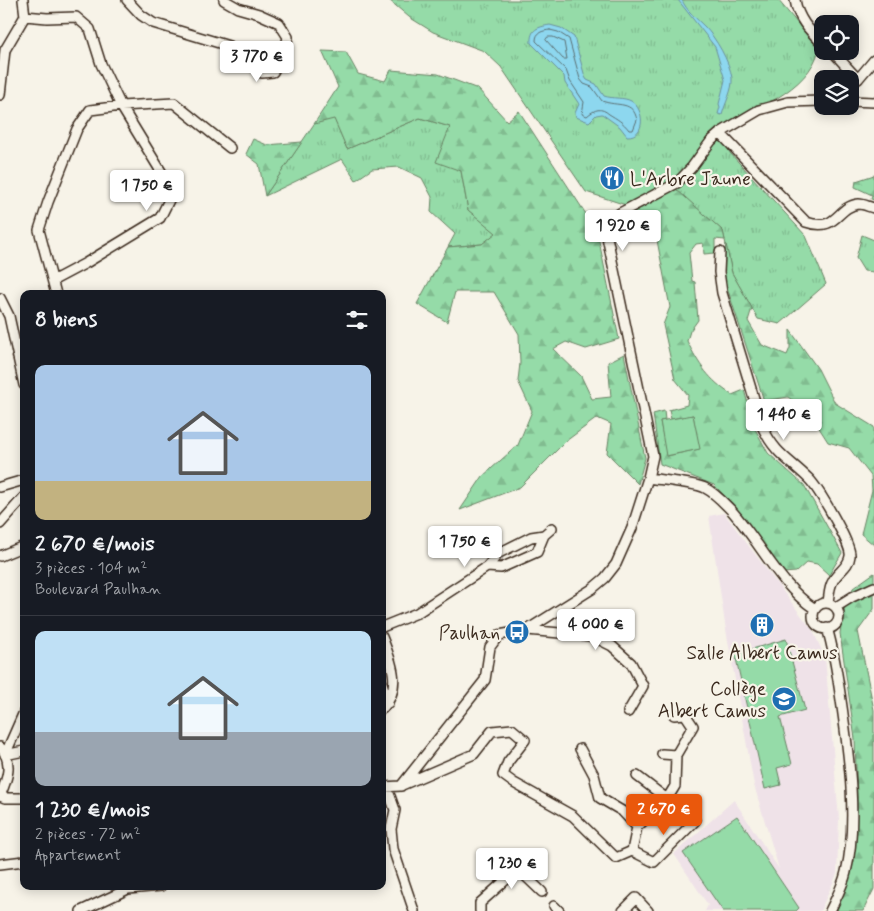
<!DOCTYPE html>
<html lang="fr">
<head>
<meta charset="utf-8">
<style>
  :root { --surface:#171b24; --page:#20242c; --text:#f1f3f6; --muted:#9ea1a6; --line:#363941; --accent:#ea580c }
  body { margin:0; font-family:Mynerve,sans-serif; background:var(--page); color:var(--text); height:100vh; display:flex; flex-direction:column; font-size:19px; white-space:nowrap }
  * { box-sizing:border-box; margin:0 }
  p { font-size:16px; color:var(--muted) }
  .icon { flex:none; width:28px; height:28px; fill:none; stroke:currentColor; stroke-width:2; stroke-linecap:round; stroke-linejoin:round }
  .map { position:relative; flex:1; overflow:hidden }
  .drawer { position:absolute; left:20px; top:290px; width:366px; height:600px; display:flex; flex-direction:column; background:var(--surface); border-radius:10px; box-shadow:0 2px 12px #0003 }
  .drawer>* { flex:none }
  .fabs { position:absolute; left:814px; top:15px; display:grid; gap:10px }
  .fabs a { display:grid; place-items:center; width:45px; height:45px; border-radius:10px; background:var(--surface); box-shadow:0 2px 12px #0003; font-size:25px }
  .price { position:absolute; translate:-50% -42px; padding:0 11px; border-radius:5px; background:#fff; color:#222; font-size:16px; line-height:32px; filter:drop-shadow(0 1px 2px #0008) }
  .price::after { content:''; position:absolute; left:50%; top:30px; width:15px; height:11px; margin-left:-8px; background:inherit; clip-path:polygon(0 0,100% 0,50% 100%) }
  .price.selected { background:var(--accent); color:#fff }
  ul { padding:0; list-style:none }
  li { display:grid; align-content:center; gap:10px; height:265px; padding:0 15px }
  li+li { border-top:1px solid var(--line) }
  li span { display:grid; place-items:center; height:155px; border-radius:10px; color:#555 }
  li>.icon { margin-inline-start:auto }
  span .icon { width:90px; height:90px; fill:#fffc; stroke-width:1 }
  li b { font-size:21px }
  h2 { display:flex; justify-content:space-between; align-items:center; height:60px; padding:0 15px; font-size:21px }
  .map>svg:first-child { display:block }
  .built { fill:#efe2e8 }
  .grass { fill:url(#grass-tufts); stroke:#688263 }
  .forest { fill:url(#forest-firs); stroke:#688263 }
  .garden { fill:#95dba8; stroke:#688263 }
  .water { fill:#8dd7ef; stroke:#6c929b }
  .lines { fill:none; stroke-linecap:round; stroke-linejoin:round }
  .shore { stroke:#5c6f72; stroke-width:1 }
  .minor-casing { stroke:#3b2a1e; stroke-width:12 }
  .minor { stroke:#f7f3e8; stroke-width:9 }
  .labels { text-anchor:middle; stroke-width:4.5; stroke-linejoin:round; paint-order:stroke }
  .poi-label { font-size:19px; fill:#3b2a1e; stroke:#f7f3e8; text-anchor:end }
</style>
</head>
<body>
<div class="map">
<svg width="874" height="911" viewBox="0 0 874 911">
  <defs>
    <pattern id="grass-tufts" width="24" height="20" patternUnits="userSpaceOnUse" patternTransform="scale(1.25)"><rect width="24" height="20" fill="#95dba8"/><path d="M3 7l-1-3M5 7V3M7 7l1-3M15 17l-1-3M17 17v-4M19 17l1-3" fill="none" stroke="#81bc90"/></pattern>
    <pattern id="forest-firs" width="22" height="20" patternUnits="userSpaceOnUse" patternTransform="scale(1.25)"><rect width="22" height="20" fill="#95dba8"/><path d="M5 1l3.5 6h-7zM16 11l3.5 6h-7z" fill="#81bc90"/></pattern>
  </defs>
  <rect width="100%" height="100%" fill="#f7f3e8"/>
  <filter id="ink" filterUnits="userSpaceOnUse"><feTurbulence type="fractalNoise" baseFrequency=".02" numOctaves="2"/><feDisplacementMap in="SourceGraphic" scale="10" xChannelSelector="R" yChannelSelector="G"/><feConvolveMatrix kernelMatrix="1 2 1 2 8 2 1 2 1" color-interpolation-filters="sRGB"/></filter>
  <g filter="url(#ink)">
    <path class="built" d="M724,513L813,631L825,657L839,819L837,874L820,911H705L708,905L674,854L734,800L779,869L754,785L725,624L709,516Z"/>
    <path class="grass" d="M389,0H778L819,49C809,92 752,109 719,130L730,153L806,236L826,284L780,324L758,319L732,273L723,231L669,184L629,206L586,192L501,67L484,51L433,32L409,17Z
      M334,118L347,149L420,118L450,127L461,171L468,210L497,233L482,244L448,247L455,234L431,212L432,197L422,178L399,167L372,169L356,180L342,159L265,196L314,124Z
      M862,235L874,240V272L864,271L856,258Z"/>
    <path class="forest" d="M322,51L346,52L358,74L385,81L391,70L438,74L478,89L507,121L519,111L597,231L619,339L586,349L566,342L553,349L581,376L592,399L611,397L608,362L624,354L645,458L638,484L607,453L611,424L597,418L566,441L520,487L460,510L483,476L518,445L532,411L518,381L520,363L519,334L494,292H455L447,322L417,304L448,247L482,244L496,233L468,210L461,171L436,162L450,127L420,118L347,149L334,119L314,124L338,87Z
      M253,139L267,145L302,142L265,196L259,164L246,154Z
      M874,175V200L871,199L872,195L855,187L856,181Z
      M676,189L723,231L725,240L715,239V253L704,254L703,243L696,244L689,253L692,281L695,282L698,320L690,331L687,341C699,365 709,380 732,395L744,390L755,429L768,453L804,485L842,553L829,575L817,564L807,562L796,572L783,573L730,501L714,485L660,464L653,414L664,411L665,420L660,421L667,456L699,449L693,415L671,419L669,410L687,405L688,395L675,379L663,325L670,307L655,230L631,229L626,216Z
      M726,244L732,273L752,308L748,321L762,345L787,355L790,348V330L818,369L835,403L874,427V545L861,534L872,490L871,476L849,448L828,442L809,412L788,397L764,401L722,272Z
      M874,573V609L858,631L874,710V889L863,911H837L854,856L857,797L855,739L840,633L844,610L853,588Z"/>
    <path class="garden" d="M693,415L700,449L666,456L660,421Z
      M786,639L805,710L780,717L792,764L777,768L781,785L765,789L735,654Z
      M737,816L799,908L796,911H723L683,853Z"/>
    <path class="water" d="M678,0H682C686,10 697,19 705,27C715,37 730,62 732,78C733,90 725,103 722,115L718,114L720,107L719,104L725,80L715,47Z
      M550,25L561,28L574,37L585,77L587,80L596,84L604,96C613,99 624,97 631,101C645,109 646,137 627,136L620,127L602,114L596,115L589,122L576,117L575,113L579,104L565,83L564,76L531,43C530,29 538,27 550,25Z"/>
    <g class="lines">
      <path class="shore" d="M550,30L558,32L569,39L580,79L584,84L592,87L602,101C618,107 633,100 637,120L633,130H629C623,122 617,119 609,114C601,107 595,109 587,116L582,114L584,102L570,81L566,70L536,41C536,32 542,31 550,30Z
        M548,37H553L564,42L567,59H563L546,40Z"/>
      <defs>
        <path id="minor" d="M23,0L25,16
          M127,0L141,15L153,23L229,46L262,73L273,72L285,51L288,37L279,23L259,14L238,8L224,0
          M795,0C798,19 809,30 822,43
          M25,16L47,18L76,17L90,29L101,64L121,106L165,178L169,200L160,218L86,263L54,280
          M832,51L858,79
          M850,85L858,79L874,60
          M0,95L5,50L25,16
          M850,101L874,102
          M720,133L806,222C838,233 836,206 859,204C864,204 869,207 874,208
          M720,252L719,272L722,293L763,428C775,454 790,460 809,479C818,488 852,545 850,556C849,567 837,572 833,581C829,587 829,596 828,603
          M56,294L39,230L48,202L77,129L90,110L121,106L174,103L230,148
          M0,298L9,316L24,385
          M648,478C661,480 695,483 705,488C715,493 723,502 731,510C760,542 779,585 815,609
          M0,487L24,480
          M0,524L24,497
          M0,556L24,546
          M487,567L499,553L531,537L544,535
          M813 616a13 13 0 1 1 26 0a13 13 0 1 1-26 0Z
          M836,607L852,597L874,587
          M382,627L417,613L487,567L501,568L537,552L544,535L552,528
          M827,628C835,654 838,680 842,707C849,756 858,824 846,872C843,886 836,898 830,911
          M527,630L592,636L612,646L631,663L643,686L628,712
          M382,637C391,661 403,688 382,709
          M382,683L388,703
          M0,747C14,762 7,780 0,796L5,798H24
          M662,754L676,755
          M5,755L24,712
          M5,755L24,751
          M637,776L667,799
          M402,785L474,754L492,731L512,729L525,740L508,762L503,775L514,783L573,816L616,858L632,851L637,827L622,811L600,798L594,775L580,749
          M382,787L401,786L485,680L490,647L499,635L527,630L592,589L605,578L616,564L632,528L648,478L653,456L606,232L612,221L620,213L677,183L692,167L711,141L720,133L759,110L788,102L822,101
          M382,789L390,796L395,810L391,829L393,849L414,911
          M637,827L667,799L675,786L676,755L693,726L685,714L674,715
          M632,851L654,862L695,821
          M0,864L24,861
          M554,906L559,911
          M81,911L128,889L161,886
          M480,911V903L518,869L542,892
          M623,911L636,898L648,911"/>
      </defs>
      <use href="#minor" class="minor-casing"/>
      <use href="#minor" class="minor"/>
    </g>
  </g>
  <defs>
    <symbol id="restaurant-disc" viewBox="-11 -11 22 22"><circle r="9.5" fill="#1f6fb2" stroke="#f7f3e8"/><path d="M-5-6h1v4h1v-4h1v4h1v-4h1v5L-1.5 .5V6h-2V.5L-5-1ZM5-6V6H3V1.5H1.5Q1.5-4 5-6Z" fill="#fff"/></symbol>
    <symbol id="building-disc" viewBox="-11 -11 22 22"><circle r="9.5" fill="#1f6fb2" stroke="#f7f3e8"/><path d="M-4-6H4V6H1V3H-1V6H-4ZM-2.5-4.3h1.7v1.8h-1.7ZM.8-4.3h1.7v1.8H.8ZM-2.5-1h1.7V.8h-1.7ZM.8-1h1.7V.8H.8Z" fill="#fff"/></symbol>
    <symbol id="bus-disc" viewBox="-11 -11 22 22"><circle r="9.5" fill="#1f6fb2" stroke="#f7f3e8"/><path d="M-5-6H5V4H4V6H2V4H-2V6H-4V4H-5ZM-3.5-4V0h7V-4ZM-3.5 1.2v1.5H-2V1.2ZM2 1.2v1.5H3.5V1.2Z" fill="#fff"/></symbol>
    <symbol id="school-disc" viewBox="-11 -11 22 22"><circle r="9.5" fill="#1f6fb2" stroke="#f7f3e8"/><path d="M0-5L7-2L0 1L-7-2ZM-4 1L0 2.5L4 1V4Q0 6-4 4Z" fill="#fff"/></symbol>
  </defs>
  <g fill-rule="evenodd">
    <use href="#restaurant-disc" x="598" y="164" width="28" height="28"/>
    <use href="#building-disc" x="748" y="611" width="28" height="28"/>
    <use href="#bus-disc" x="503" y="618" width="28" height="28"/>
    <use href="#school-disc" x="770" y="685" width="28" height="28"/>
  </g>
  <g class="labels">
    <g class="poi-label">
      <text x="630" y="185" text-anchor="start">L'Arbre Jaune</text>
      <text x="500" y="639">Paulhan</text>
      <text x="762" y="659" text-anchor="middle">Salle Albert Camus</text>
      <text x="766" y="695">Collège<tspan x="766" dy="22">Albert Camus</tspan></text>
    </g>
  </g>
</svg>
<div class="fabs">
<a><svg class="icon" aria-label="locate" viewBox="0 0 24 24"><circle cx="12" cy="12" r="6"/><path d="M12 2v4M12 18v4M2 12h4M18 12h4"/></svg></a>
<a><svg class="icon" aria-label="layers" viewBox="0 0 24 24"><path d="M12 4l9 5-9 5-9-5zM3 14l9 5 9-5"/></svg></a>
</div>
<b class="price" style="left:257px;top:83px">3 770 €</b>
<b class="price" style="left:147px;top:212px">1 750 €</b>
<b class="price" style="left:623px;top:252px">1 920 €</b>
<b class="price" style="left:784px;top:441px">1 440 €</b>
<b class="price" style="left:465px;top:568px">1 750 €</b>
<b class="price" style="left:596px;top:651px">4 000 €</b>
<b class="price selected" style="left:664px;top:836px">2 670 €</b>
<b class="price" style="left:512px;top:890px">1 230 €</b>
<section class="drawer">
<h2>8 biens<svg class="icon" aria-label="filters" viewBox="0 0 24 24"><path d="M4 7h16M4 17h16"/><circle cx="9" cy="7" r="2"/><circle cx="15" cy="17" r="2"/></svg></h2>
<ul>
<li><span style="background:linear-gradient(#a9c7e8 75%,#c2b280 0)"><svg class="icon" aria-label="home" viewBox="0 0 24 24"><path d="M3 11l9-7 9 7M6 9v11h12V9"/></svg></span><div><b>2 670 €/mois</b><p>3 pièces · 104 m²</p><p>Boulevard Paulhan</p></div></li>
<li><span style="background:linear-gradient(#bfe0f5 65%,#9aa5b1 0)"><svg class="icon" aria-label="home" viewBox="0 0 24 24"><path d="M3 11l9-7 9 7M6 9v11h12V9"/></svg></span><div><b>1 230 €/mois</b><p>2 pièces · 72 m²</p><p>Appartement</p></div></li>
</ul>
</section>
</div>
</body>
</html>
